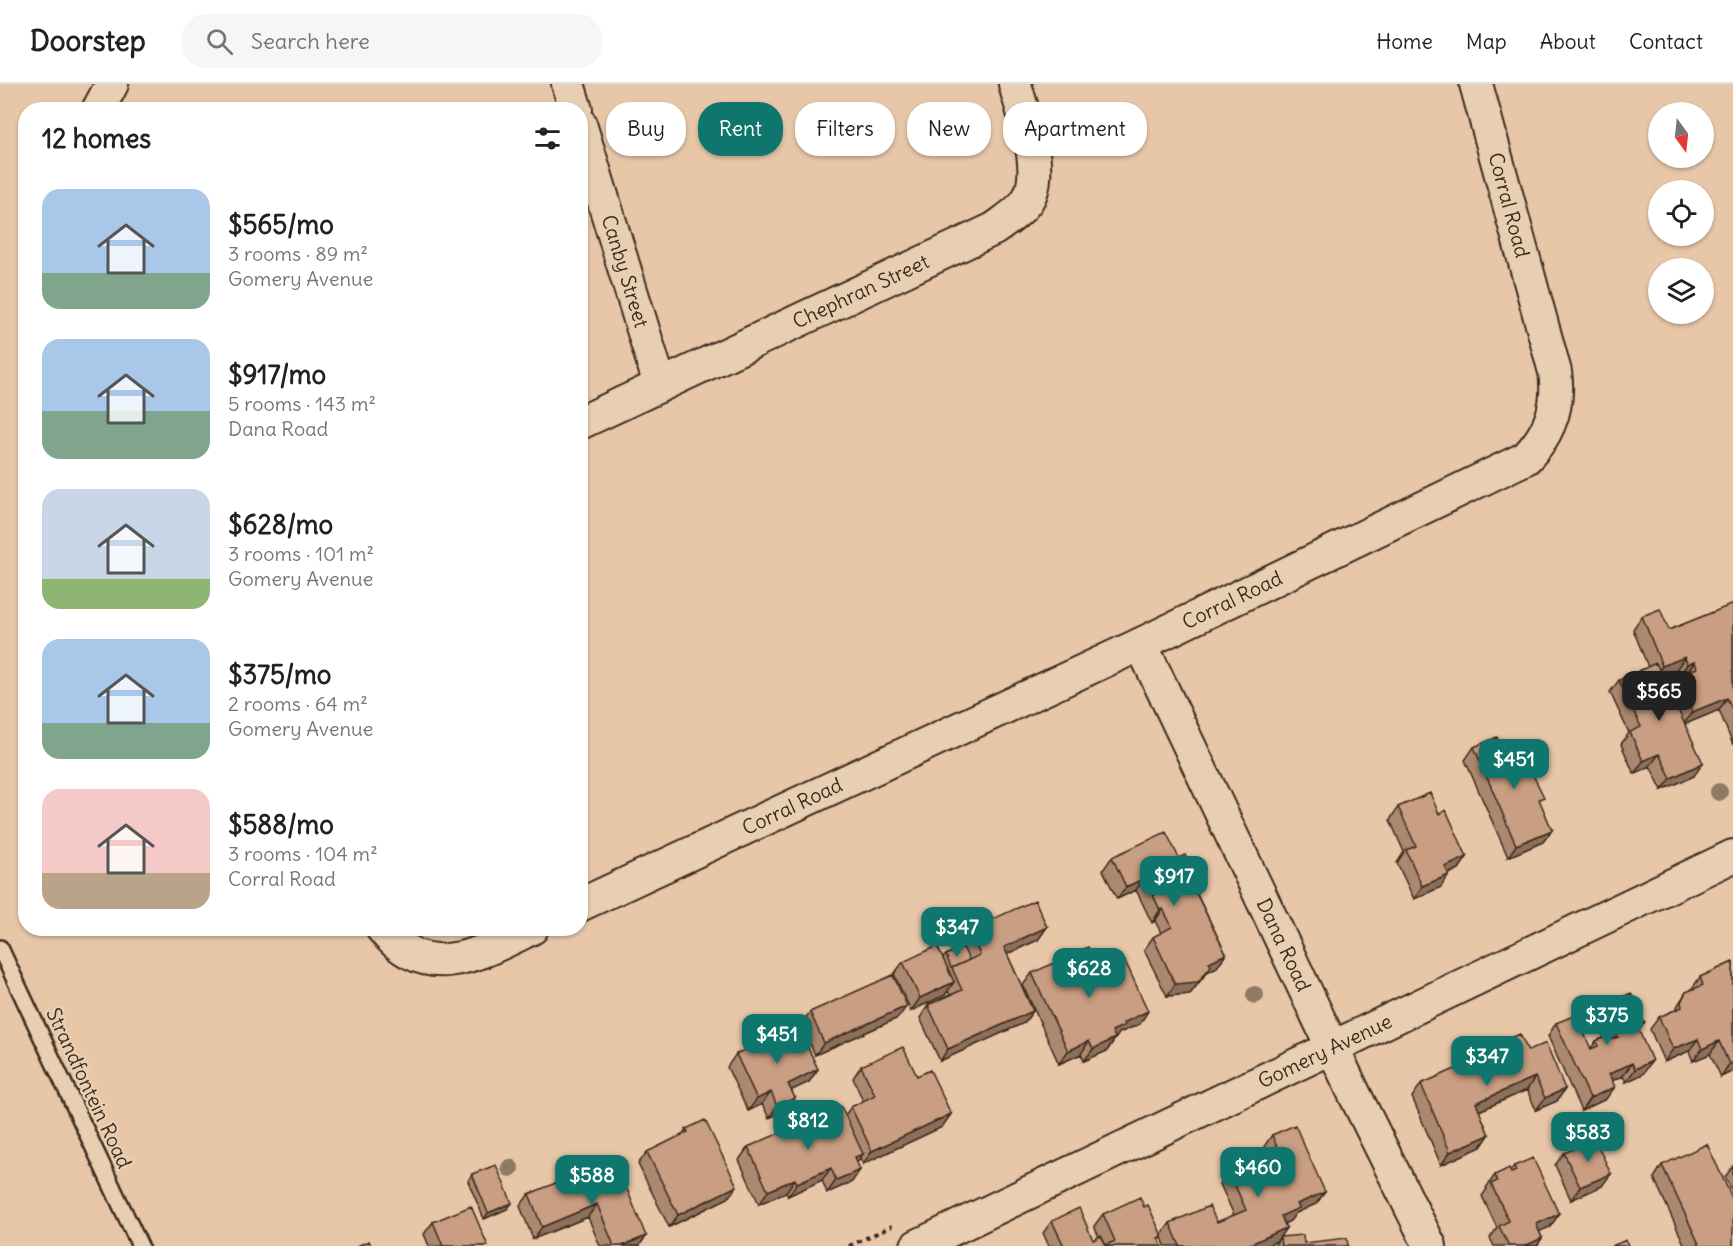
<!DOCTYPE html>
<html lang="en">
<head>
<meta charset="utf-8">
<style>
  :root { --surface:#fff; --page:#f6f6f6; --text:#202124; --muted:#757577; --line:#e0e0e0; --accent:#0f766e }
  body { margin:0; font-family:Delius,sans-serif; background:var(--page); color:var(--text); height:100vh; display:flex; flex-direction:column; font-size:22px; white-space:nowrap }
  * { box-sizing:border-box; margin:0 }
  p { font-size:20px; color:var(--muted) }
  .icon { flex:none; width:33px; height:33px; fill:none; stroke:currentColor; stroke-width:2; stroke-linecap:round; stroke-linejoin:round }
  .map { position:relative; flex:1; overflow:hidden }
  .side { position:absolute; left:18px; top:18px; width:570px; height:834px; display:flex; flex-direction:column; background:var(--surface); border-radius:24px; box-shadow:0 2px 4px #0004 }
  .side>* { flex:none }
  .banner { position:absolute; left:606px; top:18px; width:570px; height:54px; display:flex; gap:12px }
  .needle { width:39px; rotate:165deg }
  .controls { position:absolute; left:1648px; top:18px; display:grid; gap:12px }
  .controls a { display:grid; place-items:center; width:66px; height:66px; border-radius:50%; background:var(--surface); box-shadow:0 2px 4px #0004; font-size:30px }
  .price { position:absolute; translate:-50% -51px; padding:0 14px; border-radius:12px; background:var(--accent); color:#fff; font-size:20px; line-height:39px; filter:drop-shadow(0 2px 3px #0008) }
  .price::after { content:''; position:absolute; left:50%; top:36px; width:18px; height:14px; margin-left:-9px; background:inherit; clip-path:polygon(0 0,100% 0,50% 100%) }
  .price.active { background:#222; color:#fff }
  ul { padding:0; list-style:none }
  li { display:flex; align-items:center; gap:18px; height:150px; padding:0 24px }
  li span { display:grid; place-items:center; flex:none; width:168px; height:120px; border-radius:18px; color:#555 }
  li>.icon { margin-inline-start:auto }
  span .icon { width:72px; height:72px; fill:#fffc; stroke-width:1 }
  li b { font-size:26px }
  h2 { display:flex; justify-content:space-between; align-items:center; height:72px; padding:0 24px; font-size:26px }
  .tag { padding:0 21px; border-radius:24px; background:var(--surface); box-shadow:0 2px 4px #0004; font-size:21px; line-height:54px }
  .tag.active { background:var(--accent); color:#fff }
  header { display:flex; align-items:center; gap:36px; box-sizing:border-box; height:84px; padding:0 30px; background:var(--surface); border-bottom:2px solid var(--line) }
  header strong { font-size:28px }
  nav { display:flex; gap:33px; margin-inline-start:auto; font-size:21px }
  .search { width:420px; height:54px; background:var(--page); display:flex; align-items:center; gap:15px; box-sizing:border-box; padding:0 21px; border-radius:24px; color:var(--muted); font-size:22px }
  .map>svg:first-child { display:block }
  .lines { fill:none; stroke-linecap:round; stroke-linejoin:round }
  .service-casing { stroke:#3b2a1e; stroke-width:20 }
  .minor-casing { stroke:#3b2a1e; stroke-width:36 }
  .path { stroke:#3b2a1e; stroke-width:4; stroke-dasharray:4.5 4.5; stroke-linecap:butt }
  .service { stroke:#e9cfb1; stroke-width:15 }
  .minor { stroke:#e9cfb1; stroke-width:32 }
  .tree { fill:#8f7a63 }
  .wall { fill:#ad8870; stroke:#3b2a1e; stroke-width:1.5; fill-rule:evenodd }
  .shaded-wall { fill:#8d6f5b; stroke:#3b2a1e; stroke-width:1.5 }
  .building { fill:#c99e82; stroke:#3b2a1e; stroke-width:1.5 }
  .labels { text-anchor:middle; stroke-width:5; stroke-linejoin:round; paint-order:stroke }
  .street-label { font-size:20px; fill:#3b2a1e; stroke:#e9cfb1 }
</style>
</head>
<body>
<header>
<strong>Doorstep</strong>
<div class="search"><svg class="icon" aria-label="search" viewBox="0 0 24 24"><circle cx="10" cy="10" r="6"/><path d="M15 15l6 6"/></svg>Search here</div>
<nav><a>Home</a><a>Map</a><a>About</a><a>Contact</a></nav>
</header>
<div class="map">
<svg width="1733" height="1162" viewBox="0 0 1733 1162">
  <rect width="100%" height="100%" fill="#e8c7a9"/>
  <filter id="ink" filterUnits="userSpaceOnUse"><feTurbulence type="fractalNoise" baseFrequency=".0167" numOctaves="2"/><feDisplacementMap in="SourceGraphic" scale="12" xChannelSelector="R" yChannelSelector="G"/><feConvolveMatrix kernelMatrix="1 2 1 2 8 2 1 2 1" color-interpolation-filters="sRGB"/></filter>
  <g filter="url(#ink)">
    <g class="lines">
      <defs>
        <path id="service" d="M0,864L140,1162"/>
        <g id="minor">
          <path d="M568,0L576,26"/>
          <path d="M98,26L112,0"/>
          <path id="s1" d="M580,40L660,301"/>
          <path id="s2" d="M580,339L994,145C1005,137 1018,129 1026,118C1047,90 1023,31 1015,0"/>
          <path id="s3" d="M1141,560L1354,1009L1430,1162"/>
          <path id="s4" d="M580,821L1141,560L1526,374C1550,349 1560,322 1555,288L1476,0"/>
          <path d="M382,844C427,901 479,870 532,844"/>
          <path id="s5" d="M917,1162L1733,772"/>
        </g>
      </defs>
      <use href="#service" class="service-casing"/>
      <use href="#minor" class="minor-casing"/>
      <path class="path" d="M849,1162L892,1142"/>
      <use href="#service" class="service"/>
      <use href="#minor" class="minor"/>
    </g>
    <g class="tree">
      <circle cx="1719" cy="708" r="9"/>
      <circle cx="1194" cy="784" r="9"/>
      <circle cx="1255" cy="911" r="9"/>
      <circle cx="510" cy="1084" r="9"/>
    </g>
    <path class="wall" d="M1733,520V661L1719,626L1685,640L1694,692L1662,706L1650,682L1634,690L1621,660L1629,649L1610,608L1619,596L1648,583L1633,545L1642,532L1669,546ZM1676,586L1678,592L1669,604L1662,591Z
      M1474,663L1503,665L1540,719L1552,746L1543,758L1508,773L1465,676Z
      M1398,723L1439,730L1467,773L1459,785L1449,790L1441,803L1414,815L1397,779L1404,768L1390,736Z
      M1112,773L1179,774L1196,794L1192,800L1226,870L1217,883L1207,888L1190,910L1167,912L1144,866L1153,853L1161,849L1155,837L1152,839L1136,806L1117,815L1103,786Z
      M1047,843L1038,856L1007,870L1033,927L1024,939L940,977L920,934L928,921L950,911L948,907L945,911L911,927L894,890L903,878L943,874L946,871L962,864L960,859L969,846Z
      M1733,878V987L1721,993L1710,970L1693,977L1689,967L1664,978L1650,945L1659,933L1675,926L1686,908L1691,906L1700,893Z
      M1032,889H1100L1140,940L1119,949L1107,967L1084,977L1081,970L1059,980L1023,901Z
      M1604,921L1639,947L1643,990L1626,998L1623,992L1612,997L1606,1015L1581,1027L1548,952L1556,939L1591,964L1596,957L1604,954L1595,933Z
      M810,928L898,934L815,971L801,940Z
      M1475,969L1565,1005L1557,1017L1536,1026L1527,1006L1479,1027L1489,1051L1481,1063L1441,1081L1412,1013L1421,1000L1468,980Z
      M736,970L818,985L809,998L792,1006L786,1026L769,1034L762,1020L748,1027L727,983Z
      M861,982L917,992L951,1030L942,1043L863,1080L860,1074L857,1078L852,1098L827,1109L822,1096L788,1112L786,1108L759,1120L739,1076L748,1063L845,1031L851,1023L863,1017L853,994Z
      M686,1045L728,1114L669,1143L638,1080L647,1068L682,1051Z
      M1272,1051L1325,1108L1316,1120L1296,1129L1290,1137L1284,1140L1286,1144L1277,1157L1265,1162H1165L1162,1153L1159,1157L1162,1162H1049L1043,1149L1052,1137L1093,1156L1099,1153L1094,1142L1103,1130L1144,1123L1162,1151L1170,1139L1217,1138L1234,1131L1220,1100L1229,1088L1259,1082L1269,1077L1263,1064Z
      M1564,1069L1602,1102L1571,1116L1555,1081Z
      M1662,1081L1733,1162H1685L1654,1094Z
      M1514,1082L1559,1130L1550,1143L1539,1147L1542,1154L1537,1162H1494L1490,1154L1497,1144L1482,1112L1487,1105L1486,1104L1495,1091L1510,1087Z
      M1733,1082V1109L1725,1093Z
      M472,1090L512,1119L507,1125L484,1135L468,1097Z
      M578,1105L646,1152L639,1162H600L588,1133L533,1155L520,1122L529,1110Z
      M433,1138L488,1162H429L424,1150Z
      M1280,1153L1304,1159L1348,1162H1274Z"/>
    <path class="shaded-wall" d="M1685,573L1676,586L1653,595L1662,582Z
      M1695,578L1686,590L1679,593L1687,580Z
      M1727,614L1719,626L1683,641L1692,628Z
      M1659,670L1650,682L1634,690L1643,677Z
      M1703,679L1694,692L1662,706L1671,694Z
      M1552,746L1543,758L1508,773L1516,761Z
      M1467,773L1459,785L1437,795L1445,783Z
      M1449,791L1441,803L1414,815L1422,802Z
      M1145,794L1136,806L1117,815L1126,803Z
      M1163,825L1155,837L1152,839L1160,826Z
      M1047,843L1038,856L995,875L1004,863Z
      M1226,870L1217,883L1207,888L1190,910L1167,912L1175,900L1209,878Z
      M954,898L945,911L911,927L920,914Z
      M907,922L898,934L815,971L824,959Z
      M1033,927L1024,939L940,977L948,965Z
      M1148,927L1140,940L1119,949L1116,954L1103,960L1112,947L1123,939Z
      M1644,939L1636,951L1637,942Z
      M1115,954L1107,967L1084,977L1093,965Z
      M1698,955L1689,967L1664,978L1673,965Z
      M1089,957L1081,970L1059,980L1068,967Z
      M1719,957L1710,970L1693,977L1702,965Z
      M1652,977L1643,990L1626,998L1635,985Z
      M1632,979L1623,992L1600,1002L1609,990Z
      M1733,979V987L1721,993L1729,980Z
      M818,985L809,998L780,1012L788,1000Z
      M1535,993L1527,1006L1467,1032L1476,1019Z
      M1615,1003L1606,1015L1581,1027L1590,1014Z
      M1565,1005L1557,1017L1536,1026L1545,1014Z
      M771,1008L762,1020L748,1027L757,1015Z
      M795,1014L786,1026L769,1034L777,1022Z
      M951,1030L942,1043L863,1080L872,1067Z
      M1489,1051L1481,1063L1441,1081L1450,1068Z
      M863,1070L854,1082L855,1073Z
      M831,1084L822,1096L788,1112L797,1099Z
      M860,1086L852,1098L827,1109L836,1096Z
      M1611,1090L1602,1102L1571,1116L1580,1103Z
      M795,1095L786,1108L759,1120L768,1107Z
      M737,1102L728,1114L669,1143L678,1131Z
      M1325,1108L1316,1120L1296,1129L1290,1137L1272,1145L1281,1132L1297,1120Z
      M512,1119L507,1125L484,1135L488,1129Z
      M597,1120L588,1133L533,1155L542,1143Z
      M1559,1130L1550,1143L1527,1153L1536,1140Z
      M1286,1144L1277,1157L1265,1162H1246Z
      M646,1152L639,1162H622Z
      M1542,1154L1537,1162H1525Z"/>
    <path class="building" d="M1733,520V627L1727,614L1692,628L1677,592L1697,584L1695,578L1687,580L1685,573L1662,582L1642,532L1660,525L1669,546Z
      M1656,579L1703,679L1671,694L1659,670L1643,677L1630,648L1641,643L1619,596Z
      M1497,653L1503,665L1517,659L1544,713L1539,715L1552,746L1516,761L1474,663Z
      M1430,709L1439,730L1446,726L1467,773L1445,783L1449,791L1422,802L1406,766L1416,762L1398,723Z
      M1166,748L1179,774L1185,771L1196,794L1190,797L1226,870L1209,878L1211,882L1198,898L1175,900L1153,853L1172,843L1163,825L1160,826L1145,794L1126,803L1112,773Z
      M1035,816L1047,843L1004,863L1033,927L948,965L928,921L962,906L952,884L980,871L969,846Z
      M937,862L954,898L920,914L903,878Z
      M963,863L969,876L951,884L946,871Z
      M1088,863L1100,889L1125,877L1148,927L1123,939L1125,941L1112,947L1115,954L1093,965L1089,957L1068,967L1032,889Z
      M1733,878V979L1729,980L1719,957L1702,965L1698,955L1673,965L1659,933L1682,923L1681,918L1686,908L1703,901L1700,893Z
      M893,891L907,922L824,959L810,928Z
      M1631,909L1644,939L1637,942L1652,977L1635,985L1632,979L1609,990L1615,1003L1590,1014L1556,939L1576,931L1591,965L1598,962L1596,957L1608,952L1609,956L1618,953L1604,921Z
      M797,941L818,985L788,1000L795,1014L777,1022L771,1008L757,1015L736,970Z
      M1520,950L1528,967L1546,959L1565,1005L1545,1014L1535,993L1476,1019L1489,1051L1450,1068L1421,1000L1478,975L1475,969Z
      M903,963L917,992L930,986L951,1030L872,1067L851,1023L875,1011L861,982Z
      M841,1022L863,1070L855,1073L860,1086L836,1096L831,1084L797,1099L795,1095L768,1107L748,1063Z
      M705,1036L737,1102L678,1131L647,1068L688,1048L686,1045Z
      M1295,1041L1325,1108L1297,1120L1299,1124L1281,1132L1286,1144L1246,1162H1180L1170,1139L1209,1122L1217,1138L1246,1126L1229,1088L1257,1075L1259,1082L1281,1072L1272,1051Z
      M1595,1055L1611,1090L1580,1103L1564,1069Z
      M1707,1060L1733,1116V1162H1700L1662,1081Z
      M1533,1074L1559,1130L1536,1140L1542,1154L1525,1162H1509L1499,1142L1509,1137L1491,1100L1497,1097L1495,1091L1509,1084L1511,1089L1516,1087L1514,1082Z
      M496,1081L512,1119L488,1129L472,1090Z
      M620,1088L646,1152L622,1162H614L597,1120L542,1143L529,1110L573,1092L578,1105Z
      M1140,1113L1144,1123L1148,1121L1162,1152L1158,1154L1162,1162H1064L1052,1137L1079,1124L1093,1156L1101,1152L1106,1161L1115,1157L1103,1130Z
      M471,1122L488,1162H443L433,1138Z
      M1303,1151L1304,1159L1347,1154L1348,1162H1281L1280,1153Z
      M1626,1156L1628,1162H1612Z
      M369,1157L371,1162H357Z"/>
  </g>
  <g class="labels">
    <g class="street-label">
      <text transform="translate(1509 121) rotate(75)" y="7">Corral Road</text>
      <text dy="7" stroke="none"><textPath href="#s1" startOffset="154">Canby Street</textPath></text>
      <text dy="7" stroke="none"><textPath href="#s2" startOffset="310">Chephran Street</textPath></text>
      <text dy="7" stroke="none"><textPath href="#s4" startOffset="720">Corral Road</textPath></text>
      <text dy="7" stroke="none"><textPath href="#s4" startOffset="234">Corral Road</textPath></text>
      <text dy="7" stroke="none"><textPath href="#s3" startOffset="333">Dana Road</textPath></text>
      <text dy="7" stroke="none"><textPath href="#s5" startOffset="452">Gomery Avenue</textPath></text>
      <text transform="translate(89 1004) rotate(65)" y="7">Strandfontein Road</text>
    </g>
  </g>
</svg>
<div class="controls">
<a><svg class="needle" viewBox="-14 -14 28 28"><path d="M0-13l5 13h-10z" fill="#e53935"/><path d="M0 13l5-13h-10z" fill="#757577"/></svg></a>
<a><svg class="icon" aria-label="locate" viewBox="0 0 24 24"><circle cx="12" cy="12" r="6"/><path d="M12 2v4M12 18v4M2 12h4M18 12h4"/></svg></a>
<a><svg class="icon" aria-label="layers" viewBox="0 0 24 24"><path d="M12 4l9 5-9 5-9-5zM3 14l9 5 9-5"/></svg></a>
</div>
<b class="price active" style="left:1659px;top:638px">$565</b>
<b class="price" style="left:1514px;top:706px">$451</b>
<b class="price" style="left:1174px;top:823px">$917</b>
<b class="price" style="left:957px;top:874px">$347</b>
<b class="price" style="left:1089px;top:915px">$628</b>
<b class="price" style="left:1607px;top:962px">$375</b>
<b class="price" style="left:777px;top:981px">$451</b>
<b class="price" style="left:1487px;top:1003px">$347</b>
<b class="price" style="left:808px;top:1067px">$812</b>
<b class="price" style="left:1588px;top:1079px">$583</b>
<b class="price" style="left:1258px;top:1114px">$460</b>
<b class="price" style="left:592px;top:1122px">$588</b>
<div class="banner">
<a class="tag">Buy</a>
<a class="tag active">Rent</a>
<a class="tag">Filters</a>
<a class="tag">New</a>
<a class="tag">Apartment</a>
</div>
<section class="side">
<h2>12 homes<svg class="icon" aria-label="filters" viewBox="0 0 24 24"><path d="M4 7h16M4 17h16"/><circle cx="9" cy="7" r="2"/><circle cx="15" cy="17" r="2"/></svg></h2>
<ul>
<li><span style="background:linear-gradient(#a9c7e8 70%,#7fa58c 0)"><svg class="icon" aria-label="home" viewBox="0 0 24 24"><path d="M3 11l9-7 9 7M6 9v11h12V9"/></svg></span><div><b>$565/mo</b><p>3 rooms · 89 m²</p><p>Gomery Avenue</p></div></li>
<li><span style="background:linear-gradient(#a9c7e8 60%,#7fa58c 0)"><svg class="icon" aria-label="home" viewBox="0 0 24 24"><path d="M3 11l9-7 9 7M6 9v11h12V9"/></svg></span><div><b>$917/mo</b><p>5 rooms · 143 m²</p><p>Dana Road</p></div></li>
<li><span style="background:linear-gradient(#c9d6e8 75%,#8fb573 0)"><svg class="icon" aria-label="home" viewBox="0 0 24 24"><path d="M3 11l9-7 9 7M6 9v11h12V9"/></svg></span><div><b>$628/mo</b><p>3 rooms · 101 m²</p><p>Gomery Avenue</p></div></li>
<li><span style="background:linear-gradient(#a9c7e8 70%,#7fa58c 0)"><svg class="icon" aria-label="home" viewBox="0 0 24 24"><path d="M3 11l9-7 9 7M6 9v11h12V9"/></svg></span><div><b>$375/mo</b><p>2 rooms · 64 m²</p><p>Gomery Avenue</p></div></li>
<li><span style="background:linear-gradient(#f6c9c9 70%,#b9a48a 0)"><svg class="icon" aria-label="home" viewBox="0 0 24 24"><path d="M3 11l9-7 9 7M6 9v11h12V9"/></svg></span><div><b>$588/mo</b><p>3 rooms · 104 m²</p><p>Corral Road</p></div></li>
</ul>
</section>
</div>
</body>
</html>
